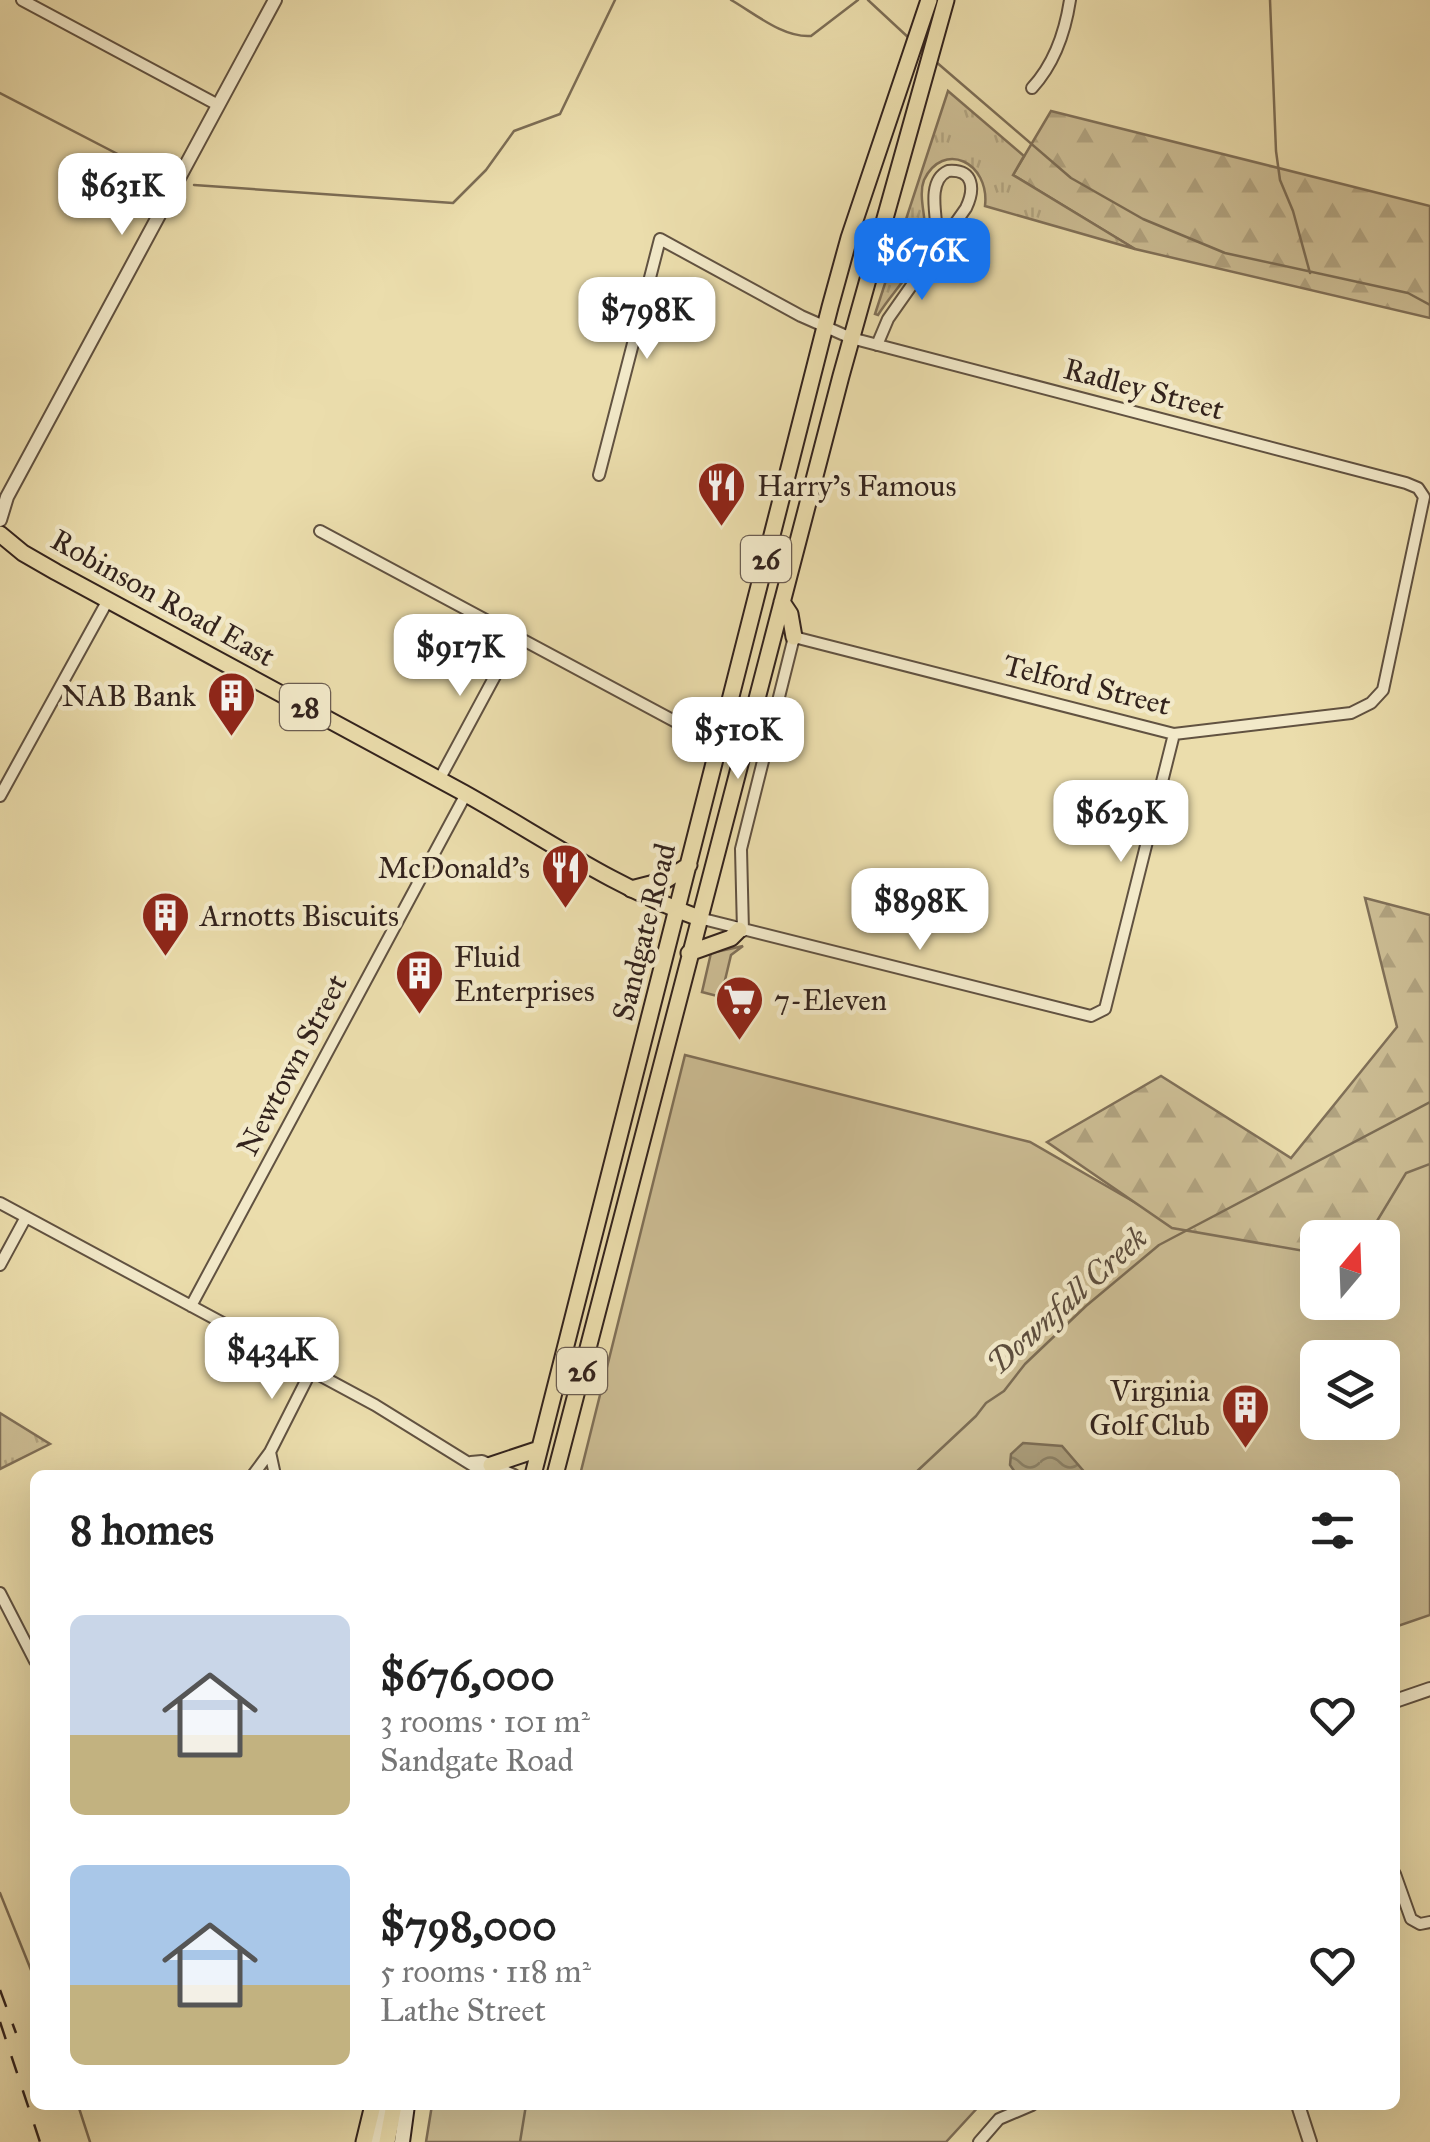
<!DOCTYPE html>
<html lang="en">
<head>
<meta charset="utf-8">
<style>
  :root { --surface:#fff; --page:#f2f2f2; --text:#222; --muted:#767676; --accent:#1a73e8 }
  body { margin:0; font-family:"IM FELL Great Primer",serif; background:var(--page); color:var(--text); height:100vh; display:flex; flex-direction:column; font-size:38px; white-space:nowrap }
  * { box-sizing:border-box; margin:0 }
  p { font-size:32px; color:var(--muted) }
  .icon { flex:none; width:55px; height:55px; fill:none; stroke:currentColor; stroke-width:2; stroke-linecap:round; stroke-linejoin:round }
  .map { position:relative; flex:1; overflow:hidden }
  .details { position:absolute; left:30px; top:1470px; width:1370px; height:640px; display:flex; flex-direction:column; background:var(--surface); border-radius:15px; box-shadow:0 10px 40px #0002 }
  .details>* { flex:none }
  .needle { width:65px; rotate:19deg }
  .buttons { position:absolute; left:1300px; top:1220px; display:grid; gap:20px }
  .buttons a { display:grid; place-items:center; width:100px; height:100px; border-radius:15px; background:var(--surface); box-shadow:0 10px 40px #0002; font-size:50px }
  .price { position:absolute; translate:-50% -85px; padding:0 22px; border-radius:20px; background:#fff; color:#222; font-size:32px; line-height:65px; filter:drop-shadow(0 2px 5px #0008) }
  .price::after { content:''; position:absolute; left:50%; top:60px; width:30px; height:22px; margin-left:-15px; background:inherit; clip-path:polygon(0 0,100% 0,50% 100%) }
  .price.current { background:var(--accent); color:#fff }
  ul { padding:0; list-style:none }
  li { display:flex; align-items:center; gap:30px; height:250px; padding:0 40px }
  li span { display:grid; place-items:center; flex:none; width:280px; height:200px; border-radius:15px; color:#555 }
  li>.icon { margin-inline-start:auto }
  span .icon { width:120px; height:120px; fill:#fffc; stroke-width:1 }
  li b { font-size:42px }
  h2 { display:flex; justify-content:space-between; align-items:center; height:120px; padding:0 40px; font-size:42px }
  .map>svg:first-child { display:block }
  .green { fill:#ccbd94; stroke:#807058; stroke-width:2.5; fill-rule:evenodd }
  .forest { fill:url(#forest-firs); stroke:#807058; stroke-width:2.5 }
  .park { fill:url(#park-tufts); stroke:#807058; stroke-width:2.5 }
  .water { fill:url(#water-waves); stroke:#7c6d55; stroke-width:2.5 }
  .lines { fill:none; stroke-linecap:round; stroke-linejoin:round }
  .stream { stroke:#7c6d55; stroke-width:2.5 }
  .minor-casing { stroke:#615241; stroke-width:14 }
  .tertiary-casing { stroke:#615241; stroke-width:16 }
  .secondary-casing { stroke:#33231d; stroke-width:18 }
  .primary-casing { stroke:#33231d; stroke-width:19 }
  .trunk-casing { stroke:#33231d; stroke-width:19 }
  .minor { stroke:#f2e9c9; stroke-width:10 }
  .tertiary { stroke:#f2e9c9; stroke-width:12 }
  .secondary { stroke:#f2e9c9; stroke-width:14 }
  .primary { stroke:#ebddac; stroke-width:15 }
  .trunk { stroke:#ebddac; stroke-width:15 }
  .rail { stroke:#33231d; stroke-width:2.5; stroke-dasharray:18 18; stroke-linecap:butt }
  .labels { text-anchor:middle; stroke-width:9; stroke-linejoin:round; paint-order:stroke }
  .shield { fill:#f2e9c9; stroke:#6c5e51; stroke-width:2.5 }
  .shield-label { font-size:28px; font-weight:bold; fill:#33231d }
  .street-label { font-size:30px; fill:#33231d; stroke:#f2e9c9 }
  .poi-label { font-size:30px; fill:#33231d; stroke:#f2e9c9; text-anchor:start }
  .water-label { font-size:32px; font-style:italic; fill:#5d4e3e; stroke:#f2e9c9 }
</style>
</head>
<body>
<div class="map">
<svg width="1430" height="2142" viewBox="0 0 1430 2142">
  <defs>
    <pattern id="forest-firs" width="22" height="20" patternUnits="userSpaceOnUse" patternTransform="scale(2.5)"><rect width="22" height="20" fill="#ccbd94"/><path d="M5 1l3.5 6h-7zM16 11l3.5 6h-7z" fill="#b0a27f"/></pattern>
    <pattern id="park-tufts" width="24" height="20" patternUnits="userSpaceOnUse" patternTransform="scale(2.5)"><rect width="24" height="20" fill="#ccbd94"/><path d="M3 7l-1-3M5 7V3M7 7l1-3M15 17l-1-3M17 17v-4M19 17l1-3" fill="none" stroke="#b0a27f"/></pattern>
    <pattern id="water-waves" width="16" height="10" patternUnits="userSpaceOnUse" patternTransform="scale(2.5)"><rect width="16" height="10" fill="#ac9e7b"/><path d="M0 5q4-4 8 0t8 0" fill="none" stroke="#8d8064"/></pattern>
  </defs>
  <rect width="100%" height="100%" fill="#ebddac"/>
  <filter id="stains"><feTurbulence type="fractalNoise" baseFrequency=".002" numOctaves="4"/><feColorMatrix values="0 0 0 0 .2 0 0 0 0 .09 0 0 0 0 .02 0 0 0 .5 -.17"/></filter>
  <radialGradient id="worn" r=".72"><stop offset=".6" stop-color="#630" stop-opacity="0"/><stop offset="1" stop-color="#630" stop-opacity=".3"/></radialGradient>
  <path class="green" d="M743,946L731,955L721,997L702,992L711,953Z
    M685,1055L1030,1142L1181,1229L1430,1139V1615L1395,1627V1475H580ZM1318,1238H1382V1302H1318ZM1318,1358H1382V1422H1318Z
    M432,2105H980L946,2142H426Z"/>
  <path class="forest" d="M1051,111L1430,206V318L1135,249L1013,175Z
    M1365,898L1430,915V1164L1406,1173L1368,1236L1318,1238L1317,1250L1310,1252L1172,1228L1047,1142L1161,1076L1291,1158L1397,1027Z"/>
  <path class="park" d="M948,91L1024,156L1013,175L1135,249L985,206C990,162 943,140 924,180C917,198 929,223 924,243C918,268 892,292 878,315L875,314Z
    M0,1413L50,1444L0,1469Z"/>
  <path class="water" d="M1023,1443L1062,1446L1087,1475H1017L1010,1465L1011,1454Z"/>
  <g class="lines">
    <path class="stream" d="M731,0C754,13 783,38 811,36L858,0
      M868,0L910,39
      M1270,0L1276,151L1280,180L1293,211L1310,273
      M935,61L1071,178L1143,219L1225,253L1408,293L1430,305
      M0,93L162,177
      M194,185L453,203L486,170L514,131L560,114L615,0
      M913,1475L976,1416L986,1403L1004,1391L1025,1364L1086,1306L1159,1245L1430,1102
      M0,1893L35,1980
      M78,2105L90,2142
      M520,2142L526,2105"/>
    <defs>
      <path id="minor" d="M22,0L218,105
        M1032,88C1055,63 1065,33 1070,0
        M877,345L888,319L966,208C975,189 974,169 948,171C924,182 939,223 938,247
        M599,475L660,239L801,316L851,338L1406,483L1418,488L1424,497L1383,690L1371,703L1351,713L1174,734L794,637L741,849L743,931
        M320,531L678,723L716,759
        M679,724L703,725L727,715
        M439,780L516,637
        M0,796L108,600
        M699,918L1091,1016L1105,1009L1174,734
        M0,1203L375,1405L488,1475
        M0,1265L26,1217
        M191,1306L466,794
        M270,1452L275,1475
        M471,1462L482,1461L514,1475
        M253,1475L270,1452L311,1371
        M0,1593L35,1661
        M1395,1874L1411,1919L1420,1924L1430,1922
        M979,2142L999,2119L1032,2105"/>
      <path id="tertiary" d="M0,520L7,497L275,0
        M1395,1701L1430,1689
        M1298,2105L1310,2142"/>
      <path id="secondary" d="M375,2142L382,2105
        M402,2142L407,2105"/>
      <path id="primary" d="M0,534L23,553L56,572C192,645 328,719 464,793C541,836 615,888 699,918"/>
      <path id="trunk" d="M782,602L790,614L794,637
        M631,889L666,880L689,865
        M689,953L731,938L739,930
        M491,1465L539,1449
        M533,1475L830,307L849,238L929,0
        M555,1475L841,376L946,0
        M364,2142L373,2105
        M387,2142L394,2105"/>
    </defs>
    <use href="#minor" class="minor-casing"/>
    <use href="#tertiary" class="tertiary-casing"/>
    <use href="#secondary" class="secondary-casing"/>
    <use href="#primary" class="primary-casing"/>
    <use href="#trunk" class="trunk-casing"/>
    <use href="#minor" class="minor"/>
    <use href="#tertiary" class="tertiary"/>
    <use href="#secondary" class="secondary"/>
    <use href="#primary" class="primary"/>
    <use href="#trunk" class="trunk"/>
    <path class="rail" d="M0,1990L16,2033
      M0,2022L40,2142"/>
  </g>
  <defs>
    <symbol id="restaurant-pin" viewBox="-11 -11 22 30"><path d="M0 17L-7.5 6A9.5 9.5 0 1 1 7.5 6Z" fill="#8f2418" stroke="#f2e9c9"/><path d="M-5-6h1v4h1v-4h1v4h1v-4h1v5L-1.5 .5V6h-2V.5L-5-1ZM5-6V6H3V1.5H1.5Q1.5-4 5-6Z" fill="#fff"/></symbol>
    <symbol id="building-pin" viewBox="-11 -11 22 30"><path d="M0 17L-7.5 6A9.5 9.5 0 1 1 7.5 6Z" fill="#8f2418" stroke="#f2e9c9"/><path d="M-4-6H4V6H1V3H-1V6H-4ZM-2.5-4.3h1.7v1.8h-1.7ZM.8-4.3h1.7v1.8H.8ZM-2.5-1h1.7V.8h-1.7ZM.8-1h1.7V.8H.8Z" fill="#fff"/></symbol>
    <symbol id="supermarket-pin" viewBox="-11 -11 22 30"><path d="M0 17L-7.5 6A9.5 9.5 0 1 1 7.5 6Z" fill="#8f2418" stroke="#f2e9c9"/><path d="M-6-5.5h2.5l.6 2H6L4.5 2H-2.5L-4.4-4H-6ZM-1.5 3.2a1.3 1.3 0 1 0 .1 0ZM3 3.2a1.3 1.3 0 1 0 .1 0Z" fill="#fff"/></symbol>
  </defs>
  <g fill-rule="evenodd">
    <use href="#restaurant-pin" x="694" y="458" width="55" height="75"/>
    <use href="#building-pin" x="204" y="668" width="55" height="75"/>
    <use href="#restaurant-pin" x="538" y="840" width="55" height="75"/>
    <use href="#building-pin" x="138" y="888" width="55" height="75"/>
    <use href="#building-pin" x="392" y="946" width="55" height="75"/>
    <use href="#supermarket-pin" x="712" y="972" width="55" height="75"/>
    <use href="#building-pin" x="1218" y="1380" width="55" height="75"/>
  </g>
  <g class="labels">
    <g class="shield">
      <rect x="741" y="536" width="50" height="46" rx="8"/>
      <rect x="280" y="684" width="50" height="46" rx="8"/>
      <rect x="557" y="1348" width="50" height="46" rx="8"/>
    </g>
    <g class="shield-label">
      <text x="766" y="569">26</text>
      <text x="305" y="717">28</text>
      <text x="582" y="1381">26</text>
    </g>
    <g class="street-label">
      <text transform="translate(1144 389) rotate(15)" y="10">Radley Street</text>
      <text transform="translate(163 598) rotate(29)" y="10">Robinson Road East</text>
      <text transform="translate(1087 685) rotate(14)" y="10">Telford Street</text>
      <text transform="translate(644 932) rotate(-76)" y="10">Sandgate Road</text>
      <text transform="translate(292 1065) rotate(-62)" y="10">Newtown Street</text>
    </g>
    <g class="poi-label">
      <text x="757" y="496">Harry's Famous</text>
      <text x="196" y="706" text-anchor="end">NAB Bank</text>
      <text x="530" y="878" text-anchor="end">McDonald's</text>
      <text x="200" y="926">Arnotts Biscuits</text>
      <text x="454" y="967">Fluid<tspan x="454" dy="34">Enterprises</tspan></text>
      <text x="774" y="1010">7-Eleven</text>
      <text x="1210" y="1401" text-anchor="end">Virginia<tspan x="1210" dy="34">Golf Club</tspan></text>
    </g>
    <g class="water-label">
      <text transform="translate(1067 1300) rotate(-42)" y="11">Downfall Creek</text>
    </g>
  </g>
  <rect width="100%" height="100%" filter="url(#stains)"/>
  <rect width="100%" height="100%" fill="url(#worn)"/>
</svg>
<div class="buttons">
<a><svg class="needle" viewBox="-14 -14 28 28"><path d="M0-13l5 13h-10z" fill="#e53935"/><path d="M0 13l5-13h-10z" fill="#767676"/></svg></a>
<a><svg class="icon" aria-label="layers" viewBox="0 0 24 24"><path d="M12 4l9 5-9 5-9-5zM3 14l9 5 9-5"/></svg></a>
</div>
<b class="price" style="left:122px;top:238px">$631K</b>
<b class="price current" style="left:922px;top:303px">$676K</b>
<b class="price" style="left:647px;top:362px">$798K</b>
<b class="price" style="left:460px;top:699px">$917K</b>
<b class="price" style="left:738px;top:782px">$510K</b>
<b class="price" style="left:1121px;top:865px">$629K</b>
<b class="price" style="left:920px;top:953px">$898K</b>
<b class="price" style="left:272px;top:1402px">$434K</b>
<section class="details">
<h2>8 homes<svg class="icon" aria-label="filters" viewBox="0 0 24 24"><path d="M4 7h16M4 17h16"/><circle cx="9" cy="7" r="2"/><circle cx="15" cy="17" r="2"/></svg></h2>
<ul>
<li><span style="background:linear-gradient(#c9d6e8 60%,#c2b280 0)"><svg class="icon" aria-label="home" viewBox="0 0 24 24"><path d="M3 11l9-7 9 7M6 9v11h12V9"/></svg></span><div><b>$676,000</b><p>3 rooms · 101 m²</p><p>Sandgate Road</p></div><svg class="icon" aria-label="heart" viewBox="0 0 24 24"><path d="M12 20l-8-8c-3-5 5-10 8-4 3-6 11-1 8 4z"/></svg></li>
<li><span style="background:linear-gradient(#a9c7e8 60%,#c2b280 0)"><svg class="icon" aria-label="home" viewBox="0 0 24 24"><path d="M3 11l9-7 9 7M6 9v11h12V9"/></svg></span><div><b>$798,000</b><p>5 rooms · 118 m²</p><p>Lathe Street</p></div><svg class="icon" aria-label="heart" viewBox="0 0 24 24"><path d="M12 20l-8-8c-3-5 5-10 8-4 3-6 11-1 8 4z"/></svg></li>
</ul>
</section>
</div>
</body>
</html>
